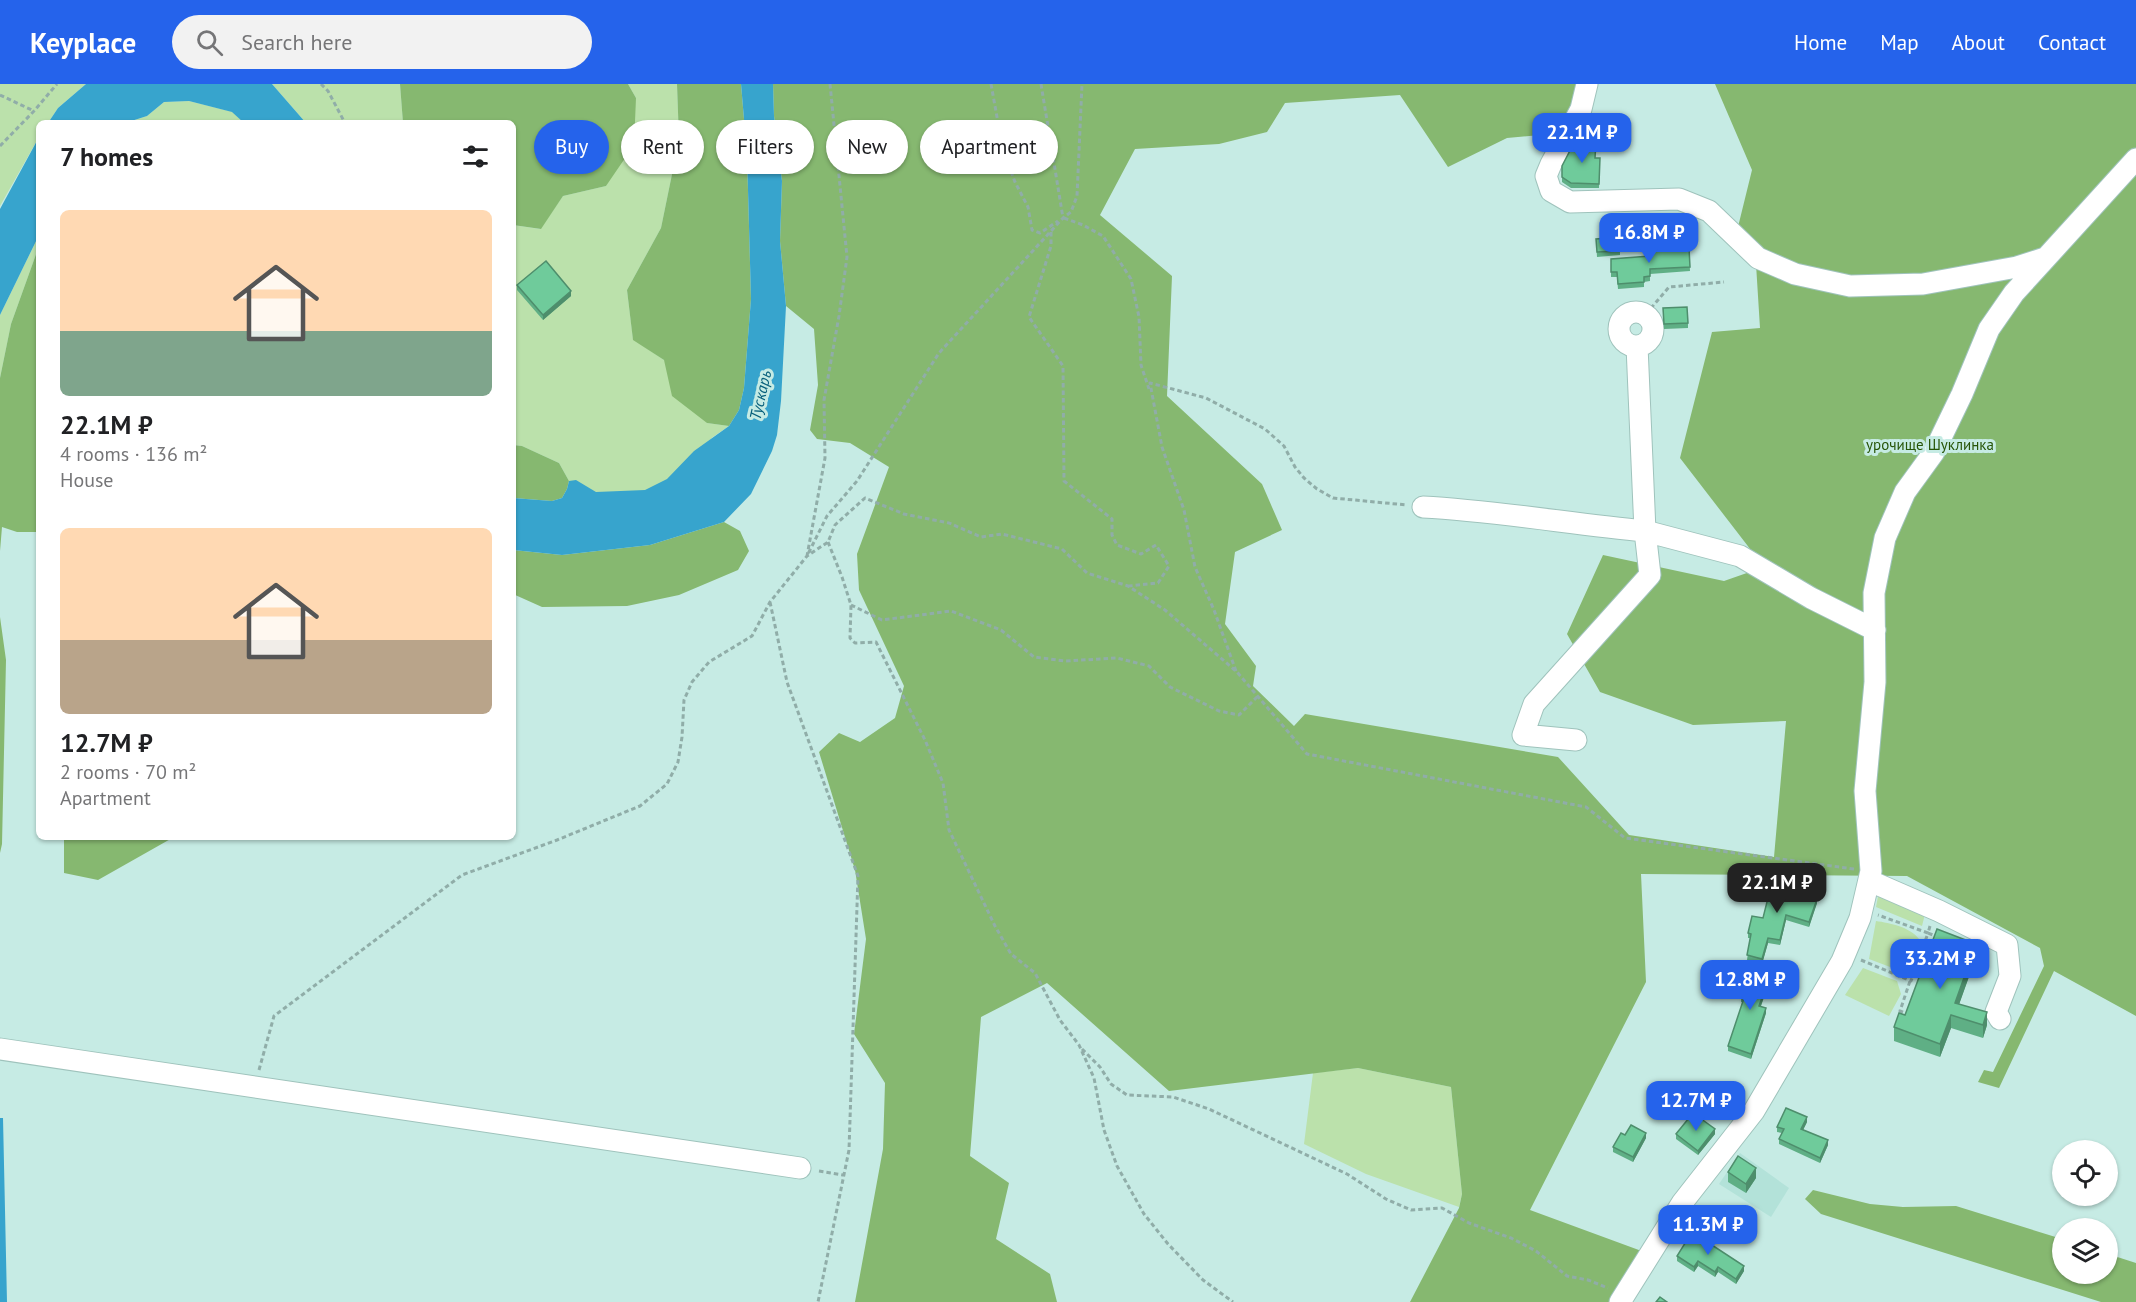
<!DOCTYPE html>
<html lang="en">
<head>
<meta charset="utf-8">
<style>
  :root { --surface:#fff; --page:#f2f2f2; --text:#202124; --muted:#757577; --accent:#2563eb }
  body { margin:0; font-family:"PT Sans",sans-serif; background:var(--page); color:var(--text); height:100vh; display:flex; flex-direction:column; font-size:22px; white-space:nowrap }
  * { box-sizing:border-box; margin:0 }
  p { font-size:20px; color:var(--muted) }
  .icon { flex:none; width:33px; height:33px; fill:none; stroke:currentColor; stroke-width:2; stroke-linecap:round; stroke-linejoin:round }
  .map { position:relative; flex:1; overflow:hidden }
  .details { position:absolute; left:36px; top:36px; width:480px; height:720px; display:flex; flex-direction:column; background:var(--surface); border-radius:9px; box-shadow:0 2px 4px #0004 }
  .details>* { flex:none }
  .hud { position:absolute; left:534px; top:36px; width:570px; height:54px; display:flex; gap:12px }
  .buttons { position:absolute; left:2052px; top:1056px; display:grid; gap:12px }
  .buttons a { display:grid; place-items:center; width:66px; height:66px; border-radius:50%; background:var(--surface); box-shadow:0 2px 4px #0004; font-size:30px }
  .price { position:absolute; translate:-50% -51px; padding:0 14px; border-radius:12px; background:var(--accent); color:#fff; font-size:20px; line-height:39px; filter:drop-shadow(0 2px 3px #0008) }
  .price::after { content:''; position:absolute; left:50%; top:36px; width:18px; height:14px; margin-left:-9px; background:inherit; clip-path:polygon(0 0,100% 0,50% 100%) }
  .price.current { background:#222; color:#fff }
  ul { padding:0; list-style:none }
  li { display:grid; align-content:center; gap:12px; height:318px; padding:0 24px }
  li span { display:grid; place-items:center; height:186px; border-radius:9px; color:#555 }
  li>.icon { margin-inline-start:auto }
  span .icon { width:108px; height:108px; fill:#fffc; stroke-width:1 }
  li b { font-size:26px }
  h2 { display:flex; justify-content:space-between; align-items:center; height:72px; padding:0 24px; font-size:26px }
  .pill { padding:0 21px; border-radius:27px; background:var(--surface); box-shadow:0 2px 4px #0004; font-size:21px; line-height:54px }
  .pill.current { background:var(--accent); color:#fff }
  header { display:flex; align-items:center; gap:36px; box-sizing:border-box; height:84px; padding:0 30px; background:var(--accent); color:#fff }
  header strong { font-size:28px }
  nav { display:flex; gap:33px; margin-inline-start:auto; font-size:21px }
  .search { width:420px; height:54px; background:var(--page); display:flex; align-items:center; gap:15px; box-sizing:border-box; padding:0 21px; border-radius:33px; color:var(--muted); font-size:22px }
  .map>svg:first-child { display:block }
  .built { fill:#b3e2d9 }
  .green { fill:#bbe1ab }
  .forest { fill:#86b870 }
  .water { fill:#37a4cd }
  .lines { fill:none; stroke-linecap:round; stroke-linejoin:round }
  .minor-casing { stroke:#9fc3bc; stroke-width:23 }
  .path { stroke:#90ada8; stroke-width:3; stroke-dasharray:4.5 3; stroke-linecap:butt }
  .minor { stroke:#fff; stroke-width:21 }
  .wall { fill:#5faf85 }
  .shaded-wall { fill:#4e8e6c }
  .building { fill:#6fcb9b; stroke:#4e8e6c; stroke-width:1.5 }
  .labels { text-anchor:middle; stroke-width:6; stroke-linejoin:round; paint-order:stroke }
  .park-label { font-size:15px; fill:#275508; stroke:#c6ebe4 }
  .water-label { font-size:16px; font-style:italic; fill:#08607c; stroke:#c6ebe4 }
</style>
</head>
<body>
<header>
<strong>Keyplace</strong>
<div class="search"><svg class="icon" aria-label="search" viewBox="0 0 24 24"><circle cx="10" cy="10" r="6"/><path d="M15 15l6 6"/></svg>Search here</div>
<nav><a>Home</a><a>Map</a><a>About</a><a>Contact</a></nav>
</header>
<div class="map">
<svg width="2136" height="1218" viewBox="0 0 2136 1218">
  <rect width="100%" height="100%" fill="#c6ebe4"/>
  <path class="built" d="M1740,1069L1789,1104L1771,1133L1719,1100Z"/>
  <path class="green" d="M0,0H86L58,24L48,39H39V53L0,122Z
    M272,0H400L403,39H306Z
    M628,0H677L679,56L661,144L627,206L633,255L664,276L707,339L729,342L713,353L652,410L607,419L572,397H569L559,379L522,362L513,361V141L540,145L563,112L606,102L636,14Z
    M189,17L233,28L244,39H125L147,32L164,18Z
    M39,151V162L11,240L0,294V231Z
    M1879,807L1926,826L1922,842L1876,823Z
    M1876,837C1890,839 1910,843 1919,855L1912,881L1898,886L1869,875Z
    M1863,884L1897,897L1901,910L1889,932L1845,911Z
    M1358,984L1451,1003L1462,1110L1459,1123L1366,1090L1304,1060L1313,989Z"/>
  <path class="forest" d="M400,0H628L636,14L634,61L606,102L563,112L541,145L513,141V39H403Z
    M677,0H741L747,70L751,215L744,304L739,326L729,342L707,339L672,312L664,276L633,256L627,206L661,144L679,56Z
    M773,0H1577L1562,49L1507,54L1448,83L1400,11L1285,19L1267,48L1219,60L1135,65L1100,131L1172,192L1167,312L1262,400L1282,446L1235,468L1225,540L1256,582L1253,602L1294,642L1305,630L1558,673L1629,751L1774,773L1786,637L1693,641L1600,608L1567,550L1603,471L1724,497L1764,483L1680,374L1712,248L1760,244L1755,164L1737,147L1752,86L1715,0H2136V932L2054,887L1999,1004L1978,998L1984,986L1993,988L2044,882L2040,864L1907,792L1641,790L1646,898L1530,1126L1647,1169L1614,1218H1410L1459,1124L1462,1110L1451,1003L1358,984L1169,1007L1047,899L981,933L970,1072L1009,1099L996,1155L1050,1190L1057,1218H855L883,1065L885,999L854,950L866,855L855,786L819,668L839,649L860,658L895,634L904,602L859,506L857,470L889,383L850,359L817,355L810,346L818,301L814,245L786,222L780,157L782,97L774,32Z
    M39,162V448H17L2,443L0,467V294L11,240Z
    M513,361L522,362L559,379L569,397L567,405L562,414L552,417L513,414Z
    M724,438L740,447L749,467L738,486L679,511L627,522L542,523L513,510V466L562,471L650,461Z
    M0,533L6,576L2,760L0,769Z
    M64,753H174L98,796L64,789Z
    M1813,1106L1870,1120L1903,1123L1956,1122L2062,1155V1190H2108V1170L2136,1179V1218H2101L1821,1130L1805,1115Z"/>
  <path class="water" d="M86,0H272L306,39H244L232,28L189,17L164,18L147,32L125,39H48L58,24Z
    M741,0H773L774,32L782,97L780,157L786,222L781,317L777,351L772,367L751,410L724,438L650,461L562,471L513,466V414L552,417L562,414L567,405L569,397L576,396L596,408L645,406L667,395L694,367L729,342L739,326L744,304L751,215L747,70Z
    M39,53V151L0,231V125Z
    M0,1034H3L7,1218H0Z"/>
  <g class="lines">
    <defs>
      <path id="minor" d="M1587,0L1581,25L1551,80L1546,92L1551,107L1570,118L1679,115L1709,127L1758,174L1795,190L1850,202L1923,200L2017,183L2045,174
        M1619 245a17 17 0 1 1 34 0a17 17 0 1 1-34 0Z
        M1637,262L1645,447L1740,472L1811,514L1875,546
        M1423,423C1498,427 1571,440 1645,447L1650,491L1534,620L1523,651L1576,656
        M1870,797L1939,827L2007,861L2010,892L1996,928L2000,935
        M0,965L800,1084
        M1620,1218L1682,1119L1754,1027L1842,877L1860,834L1871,787L1865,707L1875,598L1874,509L1885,454L1905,408L1934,368L1962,310L1989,245L2014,209L2136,75"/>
    </defs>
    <use href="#minor" class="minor-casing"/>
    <path class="path" d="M321,0L328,7L345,39
      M830,0L847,173L839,232L824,316L825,374L807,472L827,432L857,397L939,269L1063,134L1071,128L1077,112L1082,0
      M991,0L1003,66L1015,98L1028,123L1032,146L1040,149L1058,137
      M1041,0L1063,134
      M0,11L34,27
      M0,62L34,27L57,0
      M1064,134L1083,141L1103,152L1131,195L1139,233L1141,281L1149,305
      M1051,148V162L1029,233L1063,282L1064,397L1112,435V451L1117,461L1141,470L1156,461L1169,482L1158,499L1129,502
      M1646,230L1669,203L1724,198
      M828,458L842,493L851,521L850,554L855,559L876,558L925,656L943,699L949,746L995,842L1011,870L1035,889L1060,936L1079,961L1094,994L1104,1046L1117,1082L1144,1130L1168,1160L1203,1196L1233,1218
      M770,518L787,598L858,792L849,1066L818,1218
      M851,521L882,536L951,527L1001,546L1034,573L1065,577L1117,574L1149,582L1170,603L1219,627L1239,631L1257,613
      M1236,587L1214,526L1195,483L1184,426L1162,363L1150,299L1206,314L1265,345L1284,362L1295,383L1304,394L1317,405L1333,414L1407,421
      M1930,842L1928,849L1938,853
      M1861,876L1911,897L1928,849L1878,831
      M1910,931L1900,927L1910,897
      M1082,965L1100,983L1111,1000L1127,1011L1173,1013L1209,1025L1347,1090L1386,1115L1411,1126L1442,1124L1469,1139L1511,1154L1536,1167L1567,1192L1588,1196L1608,1204
      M259,986L274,932L462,791L557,756L640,722L667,700L678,678L682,653L684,616L692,598L709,578L752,552L770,518L807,472L828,458L835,441L865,414L904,430L949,439L981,453L1002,450L1062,465L1087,489L1128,502L1165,526L1237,588L1307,670L1586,723L1625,754L1854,785
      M819,1087L843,1091"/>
    <use href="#minor" class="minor"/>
  </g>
  <path class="wall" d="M1595,74H1600L1599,104H1571L1562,98V82Z
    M1620,153V171L1597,173L1596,155Z
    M1689,164L1690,187L1650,190V197L1644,198V203L1618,205L1617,193H1611V175L1650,172Z
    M517,201L571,212L543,236L517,206Z
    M1663,224L1688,239V244L1664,245Z
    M1785,804L1817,819L1809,843L1786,836L1780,861L1768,859L1762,880L1747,876L1750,854H1748V849L1763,834L1768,815L1758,811V806Z
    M1976,873L1959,920L1987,941L1983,954L1951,944L1940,973L1894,957V943L1905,931Z
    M1771,893L1761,922L1766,929L1751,975L1728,967V962L1743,918H1741V913Z
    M1807,1038L1803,1046L1828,1061L1820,1079L1779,1060V1055L1782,1049L1777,1048V1043Z
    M1676,1050H1715L1698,1071L1676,1055Z
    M1625,1051L1646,1054L1633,1078L1613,1068V1063Z
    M1728,1088L1756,1094L1746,1109L1728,1098Z
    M1677,1172L1744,1187L1736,1200L1718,1188L1715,1193L1698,1182L1694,1188L1677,1177Z"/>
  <path class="shaded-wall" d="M571,207V212L543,236V231Z
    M1817,815V819L1809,843V838Z
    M1786,831V836L1780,861V856Z
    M1768,854V859L1762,880V875Z
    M1976,860V873L1955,932V919Z
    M1771,888V893L1759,927V922Z
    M1766,924V929L1751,975V970Z
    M1987,928V941L1983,954V941Z
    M1951,931V944L1940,973V960Z
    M1807,1033V1038L1801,1050V1045Z
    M1715,1045V1050L1698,1071V1067Z
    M1646,1049V1054L1633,1078V1073Z
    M1828,1056V1061L1820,1079V1074Z
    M1756,1084V1094L1746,1109V1100Z
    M1698,1177V1182L1694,1188V1183Z
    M1744,1182V1187L1736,1200V1195Z
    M1718,1183V1188L1715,1193V1188Z"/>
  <path class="building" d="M1575,57L1596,58L1595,74H1600L1599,100L1571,99L1562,93V82Z
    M1620,153V167L1597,168L1596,155Z
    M1689,164L1690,183L1650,185V192L1644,193V198L1618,200L1617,188H1611V175L1650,172V166Z
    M546,177L571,207L543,231L517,201Z
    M1687,223L1688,239L1664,240L1663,224Z
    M1763,791L1785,799L1783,804L1817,815L1809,838L1786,831L1780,856L1768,854L1762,875L1747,871L1751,850L1748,849L1752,832L1763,834L1769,810L1758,806Z
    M1937,845L1976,860L1955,919L1987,928L1983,941L1951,931L1940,960L1894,943L1899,929L1905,931Z
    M1752,881L1771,888L1759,922L1766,924L1751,970L1728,962L1744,914L1741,913Z
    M1786,1024L1807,1033L1801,1045L1828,1056L1820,1074L1779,1055L1784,1045L1777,1043Z
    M1693,1029L1715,1045L1698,1067L1676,1050Z
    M1631,1041L1646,1049L1633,1073L1613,1063L1621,1049L1625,1051Z
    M1738,1072L1756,1084L1746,1100L1728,1088Z
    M1692,1148L1744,1182L1736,1195L1718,1183L1715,1188L1698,1177L1694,1183L1677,1172Z
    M1660,1213L1667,1218H1656Z"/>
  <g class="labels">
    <g class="park-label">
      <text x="1930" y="366">урочище Шуклинка</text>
    </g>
    <g class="water-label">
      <text transform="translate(760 311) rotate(-77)" y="6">Тускарь</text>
    </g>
  </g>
</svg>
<div class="buttons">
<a><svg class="icon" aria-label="locate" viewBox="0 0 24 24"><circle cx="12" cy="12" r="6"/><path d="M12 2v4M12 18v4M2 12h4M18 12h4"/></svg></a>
<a><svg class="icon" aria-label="layers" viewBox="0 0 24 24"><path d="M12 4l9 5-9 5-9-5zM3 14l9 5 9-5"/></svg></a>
</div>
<b class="price" style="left:1582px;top:80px">22.1M ₽</b>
<b class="price" style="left:1649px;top:180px">16.8M ₽</b>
<b class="price current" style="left:1777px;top:830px">22.1M ₽</b>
<b class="price" style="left:1940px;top:906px">33.2M ₽</b>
<b class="price" style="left:1750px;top:927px">12.8M ₽</b>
<b class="price" style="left:1696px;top:1048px">12.7M ₽</b>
<b class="price" style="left:1708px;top:1172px">11.3M ₽</b>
<div class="hud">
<a class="pill current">Buy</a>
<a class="pill">Rent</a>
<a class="pill">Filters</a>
<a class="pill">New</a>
<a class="pill">Apartment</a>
</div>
<section class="details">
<h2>7 homes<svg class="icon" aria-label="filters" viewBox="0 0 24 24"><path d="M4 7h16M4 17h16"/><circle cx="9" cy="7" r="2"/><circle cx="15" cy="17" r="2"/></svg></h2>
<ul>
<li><span style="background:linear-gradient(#ffd9b3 65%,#7fa58c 0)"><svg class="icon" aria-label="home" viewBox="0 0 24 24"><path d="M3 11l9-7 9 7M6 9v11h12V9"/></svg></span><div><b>22.1M ₽</b><p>4 rooms · 136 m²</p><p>House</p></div></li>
<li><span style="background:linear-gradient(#ffd9b3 60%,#b9a48a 0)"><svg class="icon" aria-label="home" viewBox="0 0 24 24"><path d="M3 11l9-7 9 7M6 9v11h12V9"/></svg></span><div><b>12.7M ₽</b><p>2 rooms · 70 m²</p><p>Apartment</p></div></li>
</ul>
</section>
</div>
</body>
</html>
